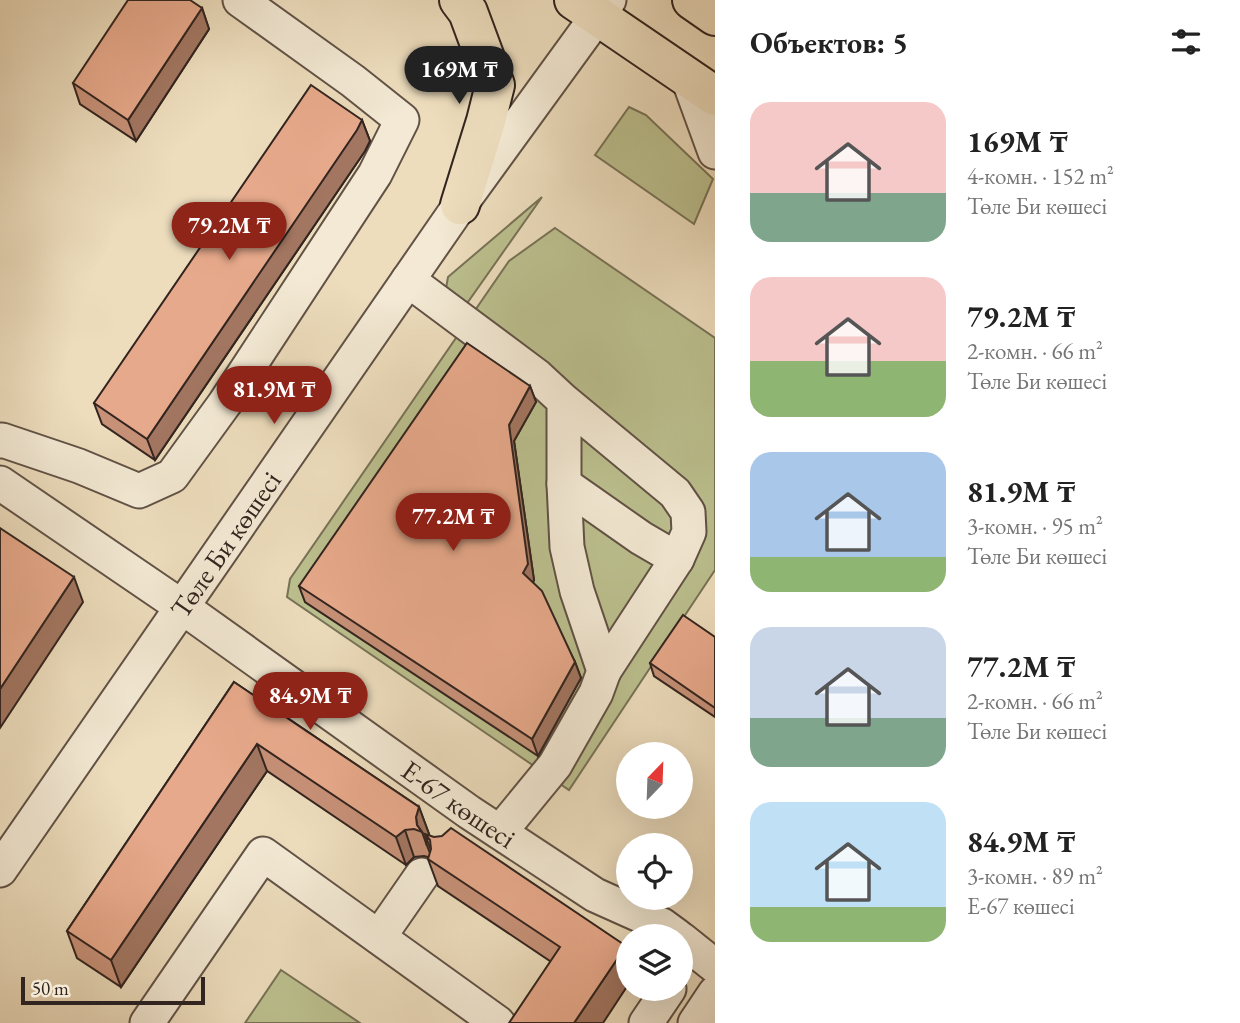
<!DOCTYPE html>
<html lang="ru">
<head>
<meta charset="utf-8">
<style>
  :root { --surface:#fff; --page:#f6f6f6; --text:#222; --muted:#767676; --accent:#8f2418 }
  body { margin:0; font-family:"EB Garamond",serif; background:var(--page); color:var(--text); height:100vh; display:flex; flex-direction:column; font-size:26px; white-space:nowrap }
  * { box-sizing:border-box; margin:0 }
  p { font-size:23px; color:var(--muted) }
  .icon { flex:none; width:38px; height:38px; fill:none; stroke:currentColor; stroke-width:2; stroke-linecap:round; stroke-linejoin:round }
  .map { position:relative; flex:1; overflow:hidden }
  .side { display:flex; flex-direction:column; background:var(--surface); width:525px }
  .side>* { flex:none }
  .needle { width:46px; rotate:23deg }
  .buttons { position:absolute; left:616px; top:742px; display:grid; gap:14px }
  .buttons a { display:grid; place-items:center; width:77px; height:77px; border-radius:50%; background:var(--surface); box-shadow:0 7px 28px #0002; font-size:35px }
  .scale { position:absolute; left:21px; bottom:18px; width:184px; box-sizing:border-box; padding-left:7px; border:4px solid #32241f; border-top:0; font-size:19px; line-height:24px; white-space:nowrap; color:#32241f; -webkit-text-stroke:5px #f3e9d4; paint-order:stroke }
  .price { position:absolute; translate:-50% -60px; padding:0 16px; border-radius:24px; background:var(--accent); color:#fff; font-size:23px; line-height:46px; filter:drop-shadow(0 2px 4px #0008) }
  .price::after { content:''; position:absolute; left:50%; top:42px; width:21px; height:16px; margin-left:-10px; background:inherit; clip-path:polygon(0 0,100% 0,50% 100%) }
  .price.on { background:#222; color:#fff }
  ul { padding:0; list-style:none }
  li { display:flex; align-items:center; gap:21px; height:175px; padding:0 35px }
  li span { display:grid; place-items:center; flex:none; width:196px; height:140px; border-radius:21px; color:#555 }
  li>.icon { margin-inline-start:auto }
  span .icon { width:84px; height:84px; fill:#fffc; stroke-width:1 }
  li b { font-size:30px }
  h2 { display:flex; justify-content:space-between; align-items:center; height:84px; padding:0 35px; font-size:30px }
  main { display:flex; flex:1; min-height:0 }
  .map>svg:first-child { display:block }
  .green { fill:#bcc08f; stroke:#777257; stroke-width:2 }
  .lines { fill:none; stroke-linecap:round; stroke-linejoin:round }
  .minor-casing { stroke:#615246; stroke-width:37 }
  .major-casing { stroke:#32241f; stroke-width:42 }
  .minor { stroke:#f3e9d4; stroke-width:33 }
  .major { stroke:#edddbd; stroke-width:38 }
  .wall { fill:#c79178; stroke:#32241f; stroke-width:2; fill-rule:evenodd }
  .shaded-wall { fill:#a27661; stroke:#32241f; stroke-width:2 }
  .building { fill:#e7a98b; stroke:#32241f; stroke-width:2 }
  .labels { text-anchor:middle; stroke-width:6; stroke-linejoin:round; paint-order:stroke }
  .street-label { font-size:28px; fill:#32241f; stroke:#f3e9d4 }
</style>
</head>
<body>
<main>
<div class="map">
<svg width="715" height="1023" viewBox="0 0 715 1023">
  <rect width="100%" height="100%" fill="#edddbd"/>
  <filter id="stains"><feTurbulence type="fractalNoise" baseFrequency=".00286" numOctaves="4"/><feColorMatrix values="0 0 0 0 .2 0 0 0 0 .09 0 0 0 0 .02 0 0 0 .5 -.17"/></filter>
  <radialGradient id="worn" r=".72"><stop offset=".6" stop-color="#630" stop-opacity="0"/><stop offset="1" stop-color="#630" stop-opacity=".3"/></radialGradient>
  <path class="green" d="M629,107L646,115L713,179L694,224L595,155Z
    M542,197L463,309L445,294L448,277Z
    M555,228L715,338V570L569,790L287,597L290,579L509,261Z
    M281,970L360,1023H245Z"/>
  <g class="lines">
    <defs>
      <g id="minor">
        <path d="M688,78L715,152"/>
        <path d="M408,280L537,376L564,401L675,493L688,512L689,532L677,559L641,538L564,484V401"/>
        <path d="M0,441L2,440L79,466L139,491L172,476L225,403L375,174L402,120L353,81L240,0"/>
        <path id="s1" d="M0,483L182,607L469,812L595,895L662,925L677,936"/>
        <path d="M604,671L677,559"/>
        <path d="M500,832L555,765L596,693L604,671L577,591L567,547L564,484"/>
        <path id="s2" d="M0,870L460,205L609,0"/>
        <path d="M379,937L422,875"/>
        <path d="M681,939L715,966"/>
        <path d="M147,1023L263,854L498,1023"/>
        <path d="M646,1023L669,989"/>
        <path d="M695,1023L715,993"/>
      </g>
      <path id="major" d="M459,0L468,12L495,85L486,121L460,205
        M574,0L715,96
        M692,0L715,16"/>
    </defs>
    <use href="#minor" class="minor-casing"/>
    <use href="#major" class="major-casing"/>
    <use href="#minor" class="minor"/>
    <use href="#major" class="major"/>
  </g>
  <path class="wall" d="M202,8L209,29L136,141L80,104L73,83Z
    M362,120L370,141L365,151L155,460L102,424L94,403Z
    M530,386L536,402L514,441L534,580L533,582L575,662L581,678L538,756L305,602L299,586Z
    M715,637V717L654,676L650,663Z
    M234,682L419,807L429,834V835L626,946L628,951V985L550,961L438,886L428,859V857L424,856L414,857L406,865L267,771L121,987L77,958L67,931ZM427,840L431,850L430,853L426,843Z"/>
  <path class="shaded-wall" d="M202,8L209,29L136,141L128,120Z
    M362,120L370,141L365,151L155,460L147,439Z
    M530,386L536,402L514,441L534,580L529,589L523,573L509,425Z
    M74,577L83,602L0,728V689Z
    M575,662L581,678L538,756L532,739Z
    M257,744L267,771L121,987L111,960Z
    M419,807L429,834L428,838L425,834L427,840L426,843L422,832L417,825L416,817Z
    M405,830L414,857L406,865L396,837Z
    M626,946L628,951V985L603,1023H574Z"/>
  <path class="building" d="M128,0H190L202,8L128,120L73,83Z
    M311,85L362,120L357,130L147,439L94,403Z
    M467,343L530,386L509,425L528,564L523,573L542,591L575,662L532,739L299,586Z
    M0,528L74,577L0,689Z
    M683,615L715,637V708L650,663Z
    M234,682L419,807L416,817L417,825L422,832L414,829L405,830L396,837L257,744L111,960L67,931Z
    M451,828L626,946L574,1023H509L560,947L428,859L431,849L430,840L425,834L434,837L442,836Z"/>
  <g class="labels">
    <g class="street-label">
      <text dy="10" stroke="none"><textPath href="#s2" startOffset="396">Төле Би көшесі</textPath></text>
      <text dy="10" stroke="none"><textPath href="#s1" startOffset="560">Е-67 көшесі</textPath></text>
    </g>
  </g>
  <rect width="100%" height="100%" filter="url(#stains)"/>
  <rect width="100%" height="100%" fill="url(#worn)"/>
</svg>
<div class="buttons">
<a><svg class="needle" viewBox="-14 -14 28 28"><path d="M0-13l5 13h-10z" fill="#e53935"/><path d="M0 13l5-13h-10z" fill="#767676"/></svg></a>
<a><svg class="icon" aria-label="locate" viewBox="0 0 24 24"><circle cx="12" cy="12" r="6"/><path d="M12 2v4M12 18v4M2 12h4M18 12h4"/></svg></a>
<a><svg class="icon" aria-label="layers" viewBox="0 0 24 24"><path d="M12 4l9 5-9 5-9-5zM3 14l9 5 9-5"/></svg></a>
</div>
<div class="scale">50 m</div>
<b class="price on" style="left:459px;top:106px">169M ₸</b>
<b class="price" style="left:229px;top:262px">79.2M ₸</b>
<b class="price" style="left:274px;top:426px">81.9M ₸</b>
<b class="price" style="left:453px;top:553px">77.2M ₸</b>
<b class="price" style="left:310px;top:732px">84.9M ₸</b>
</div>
<section class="side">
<h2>Объектов: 5<svg class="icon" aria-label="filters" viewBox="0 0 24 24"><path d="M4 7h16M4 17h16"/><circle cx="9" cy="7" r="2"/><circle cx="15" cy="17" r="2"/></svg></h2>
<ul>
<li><span style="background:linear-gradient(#f6c9c9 65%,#7fa58c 0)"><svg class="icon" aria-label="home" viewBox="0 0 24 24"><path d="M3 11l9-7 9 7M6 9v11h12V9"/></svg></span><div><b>169M ₸</b><p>4-комн. · 152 m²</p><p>Төле Би көшесі</p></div></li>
<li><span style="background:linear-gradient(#f6c9c9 60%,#8fb573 0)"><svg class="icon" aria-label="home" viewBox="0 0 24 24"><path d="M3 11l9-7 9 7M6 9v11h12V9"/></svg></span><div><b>79.2M ₸</b><p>2-комн. · 66 m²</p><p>Төле Би көшесі</p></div></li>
<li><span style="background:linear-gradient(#a9c7e8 75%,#8fb573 0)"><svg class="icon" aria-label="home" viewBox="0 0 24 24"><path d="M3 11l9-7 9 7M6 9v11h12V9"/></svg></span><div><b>81.9M ₸</b><p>3-комн. · 95 m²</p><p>Төле Би көшесі</p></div></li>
<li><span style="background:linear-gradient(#c9d6e8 65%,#7fa58c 0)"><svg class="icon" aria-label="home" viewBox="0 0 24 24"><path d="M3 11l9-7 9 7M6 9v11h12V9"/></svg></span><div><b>77.2M ₸</b><p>2-комн. · 66 m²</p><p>Төле Би көшесі</p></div></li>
<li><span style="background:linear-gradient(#bfe0f5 75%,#8fb573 0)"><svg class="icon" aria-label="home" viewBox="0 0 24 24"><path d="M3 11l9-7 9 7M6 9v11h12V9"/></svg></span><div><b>84.9M ₸</b><p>3-комн. · 89 m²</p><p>Е-67 көшесі</p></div></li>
</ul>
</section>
</main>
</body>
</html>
